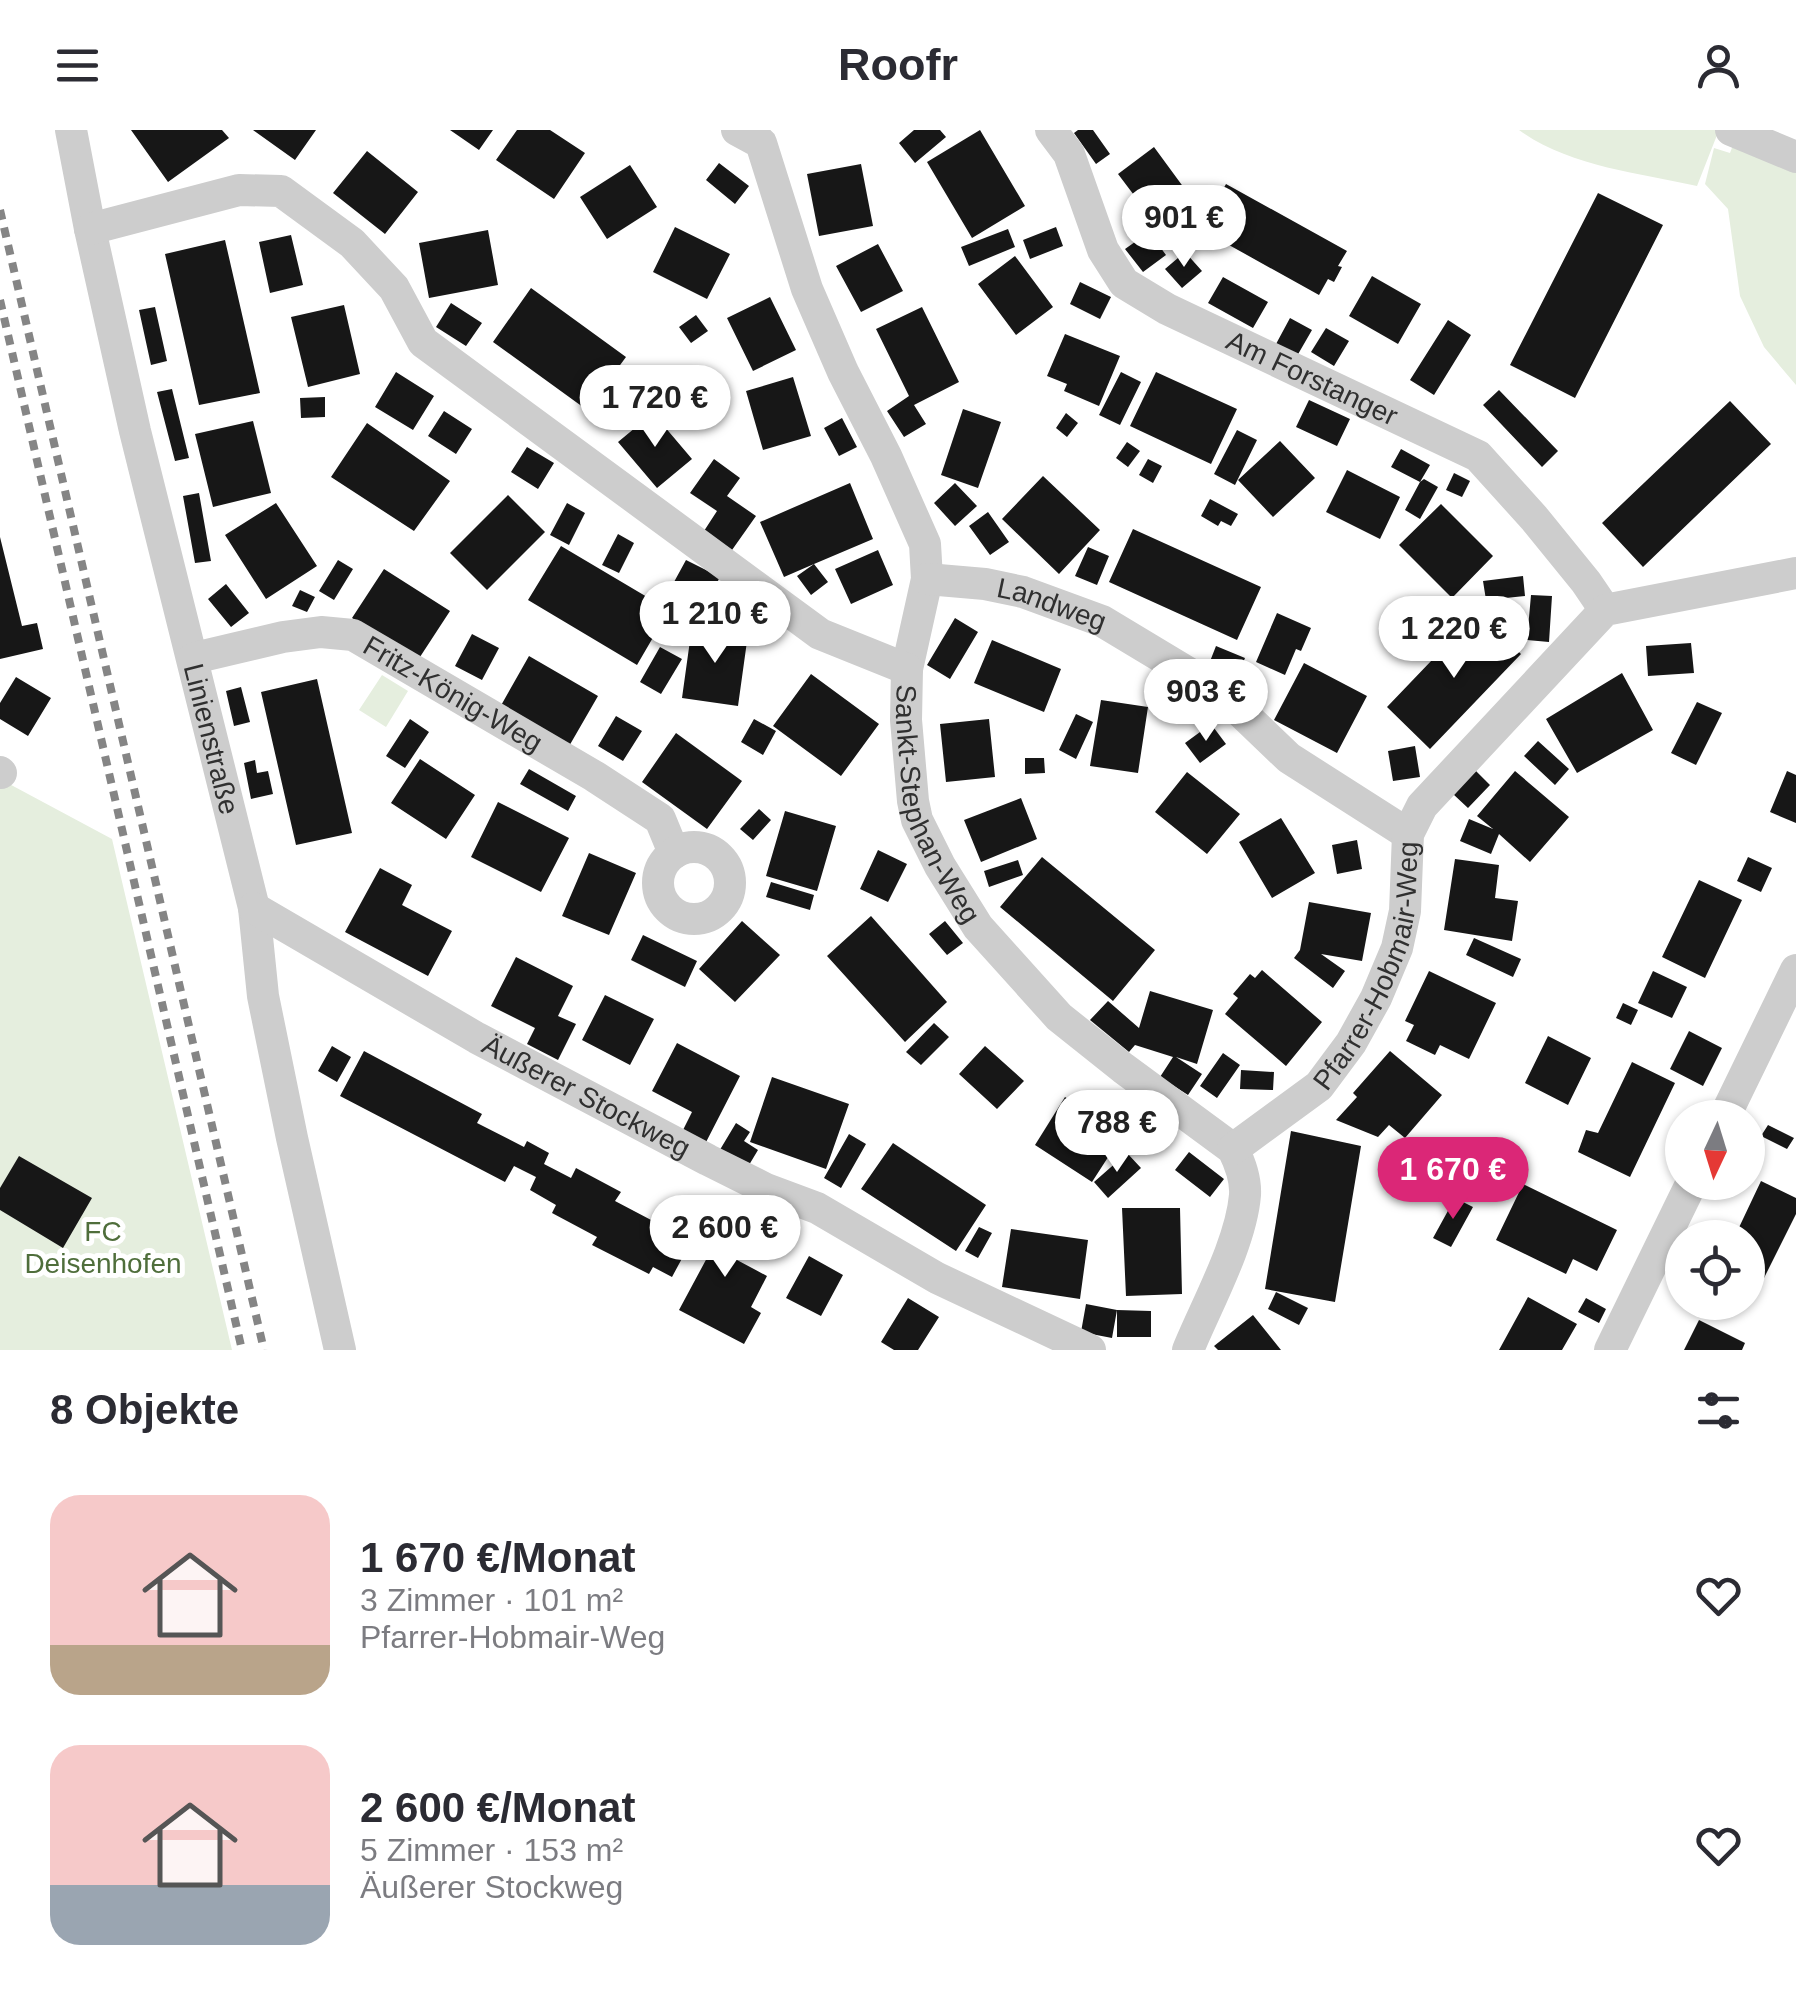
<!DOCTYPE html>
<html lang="de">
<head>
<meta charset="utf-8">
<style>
  :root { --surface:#fff; --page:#f7f7f7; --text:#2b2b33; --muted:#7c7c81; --accent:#db2777 }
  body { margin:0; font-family:Arial,sans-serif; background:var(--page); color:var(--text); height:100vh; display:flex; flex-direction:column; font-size:38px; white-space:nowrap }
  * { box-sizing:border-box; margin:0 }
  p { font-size:32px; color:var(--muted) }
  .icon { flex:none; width:55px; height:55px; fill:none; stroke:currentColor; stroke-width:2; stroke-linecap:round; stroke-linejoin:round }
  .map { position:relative; height:1220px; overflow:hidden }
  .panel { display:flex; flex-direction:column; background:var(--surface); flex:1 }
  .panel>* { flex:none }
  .needle { width:65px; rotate:184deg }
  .buttons { position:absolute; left:1665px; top:970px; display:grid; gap:20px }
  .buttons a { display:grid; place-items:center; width:100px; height:100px; border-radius:50%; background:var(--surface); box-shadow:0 2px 8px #0004; font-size:50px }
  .price { position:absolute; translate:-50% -85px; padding:0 22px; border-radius:35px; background:#fff; color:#222; font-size:32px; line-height:65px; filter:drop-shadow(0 2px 5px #0008) }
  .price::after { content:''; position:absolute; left:50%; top:60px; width:30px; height:22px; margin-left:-15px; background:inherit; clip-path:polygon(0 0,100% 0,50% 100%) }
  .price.selected { background:var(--accent); color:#fff }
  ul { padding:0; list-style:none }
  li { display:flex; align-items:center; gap:30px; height:250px; padding:0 50px }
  li span { display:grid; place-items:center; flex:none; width:280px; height:200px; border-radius:30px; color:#555 }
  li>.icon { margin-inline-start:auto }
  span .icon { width:120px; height:120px; fill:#fffc; stroke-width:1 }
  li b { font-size:42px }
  h2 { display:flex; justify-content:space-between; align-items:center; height:120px; padding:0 50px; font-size:42px }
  header { display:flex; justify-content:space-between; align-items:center; height:130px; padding:0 50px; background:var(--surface); font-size:45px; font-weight:700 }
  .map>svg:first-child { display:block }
  .green { fill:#e5eede }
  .building { fill:#171717 }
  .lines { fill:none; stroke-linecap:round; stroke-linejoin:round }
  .minor { stroke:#cdcdcd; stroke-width:32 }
  .rail { stroke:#858585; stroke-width:8; stroke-dasharray:10 8; stroke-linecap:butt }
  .labels { text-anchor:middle; stroke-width:10; stroke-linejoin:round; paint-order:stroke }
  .street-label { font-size:28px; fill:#303030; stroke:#fff }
  .park-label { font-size:28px; fill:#4f6e3b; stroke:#fff }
</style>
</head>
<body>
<header><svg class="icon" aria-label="menu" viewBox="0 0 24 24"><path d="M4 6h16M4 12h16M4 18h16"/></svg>Roofr<svg class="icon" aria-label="person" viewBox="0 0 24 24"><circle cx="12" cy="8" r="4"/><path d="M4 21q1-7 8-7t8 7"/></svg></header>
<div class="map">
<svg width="1796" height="1220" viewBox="0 0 1796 1220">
  <rect width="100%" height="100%" fill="#fff"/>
  <path class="green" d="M1519,0H1719L1697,56C1638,43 1568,36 1519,0Z
    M1733,15L1796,42V255L1764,217L1740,166L1728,79L1705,54L1714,18L1730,23Z
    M382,545L408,561L386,597L359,580Z
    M0,649L112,709L232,1220H0Z"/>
  <path class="building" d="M131,0H222L229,8L168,52Z
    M253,0H316L295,30Z
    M450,0H493L479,20Z
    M517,0H550L585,23L554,69L496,30Z
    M914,0H940L946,7L915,33L899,13Z
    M980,0L1025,76L972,108L927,32Z
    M1078,0H1093L1110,24L1096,34L1074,3Z
    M1154,17L1187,62L1152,89L1118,44Z
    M367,21L418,62L385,104L333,63Z
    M719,33L749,56L735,74L706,50Z
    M861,34L873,96L819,106L807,44Z
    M630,35L657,77L607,109L580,67Z
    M1226,54L1347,121L1338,136L1342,137L1334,152L1328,149L1319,165L1202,100L1209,87L1203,84L1211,70L1216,72Z
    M1598,63L1663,95L1575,268L1510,235Z
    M675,97L730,124L707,169L653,142Z
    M1056,97L1063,116L1030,129L1023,110Z
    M1008,99L1015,117L969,136L961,117Z
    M488,100L498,155L429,168L419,113Z
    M1149,102L1166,125L1143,142L1125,119Z
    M291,105L303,155L270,163L259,112Z
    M225,110L260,263L199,275L165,124Z
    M878,114L903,161L861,182L836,136Z
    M1185,122L1202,141L1182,158L1165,139Z
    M1015,126L1053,177L1016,205L978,154Z
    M1372,146L1421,174L1398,214L1349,186Z
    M1223,147L1268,172L1253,198L1208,173Z
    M1080,152L1111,167L1100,189L1070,174Z
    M531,158L626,227L587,280L493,212Z
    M770,167L796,220L753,241L727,188Z
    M451,173L482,193L466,216L436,197Z
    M344,175L360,244L308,257L291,187Z
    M155,177L167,231L151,235L139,180Z
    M922,177L959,252L914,275L926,294L904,307L887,281L909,266L876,199Z
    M696,185L708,201L691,213L679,197Z
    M1290,188L1312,200L1297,226L1276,214Z
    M1448,190L1471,205L1434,265L1410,250Z
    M1326,198L1349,211L1334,236L1311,222Z
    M1065,204L1120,226L1099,276L1064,261L1067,254L1047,246Z
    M396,242L434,266L413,300L375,277Z
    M1121,242L1141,252L1120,295L1099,285Z
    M1156,242L1237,279L1211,334L1130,296Z
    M793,247L811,306L763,320L746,261Z
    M619,251L638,264L618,294L598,281Z
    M172,259L189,328L175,331L157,262Z
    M1499,260L1558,321L1542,337L1483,275Z
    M325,267V287L301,288L300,268Z
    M1309,270L1350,289L1337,316L1296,297Z
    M1730,271L1771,314L1643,437L1602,393Z
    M963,279L1001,292L978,358L941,345Z
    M444,281L472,299L456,324L428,306Z
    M653,283L692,329L657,358L618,312Z
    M1066,283L1078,293L1067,307L1056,298Z
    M842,288L857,317L839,326L824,298Z
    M253,291L271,363L213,377L195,304Z
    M367,293L450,351L414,401L331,347Z
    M1237,300L1257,310L1235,355L1214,344Z
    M1280,311L1315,348L1273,387L1238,350Z
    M1127,312L1140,321L1128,337L1116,328Z
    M527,317L554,333L538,359L511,342Z
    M1401,319L1430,335L1420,352L1424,349L1438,357L1420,389L1405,380L1420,352L1391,337Z
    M714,329L740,348L727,366L756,386L732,420L704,401L717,381L690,363Z
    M1148,329L1162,336L1153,353L1139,345Z
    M1347,340L1400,367L1380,409L1326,382Z
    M1454,343L1470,351L1462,367L1446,360Z
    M1043,346L1100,400L1059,444L1002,389Z
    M850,353L873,409L814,434L828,452L811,465L797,446L814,434L784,447L760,392Z
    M955,353L977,376L955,396L934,373Z
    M199,363L211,431L195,433L183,366Z
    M508,365L545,402L487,460L450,423Z
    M1210,369L1238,384L1231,396L1221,391L1218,396L1201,386Z
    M276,373L317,436L266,469L225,405Z
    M567,373L585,383L569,415L550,405Z
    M1441,374L1493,426L1452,468L1399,415Z
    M988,382L1009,412L990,425L969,396Z
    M1133,399L1261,457L1237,510L1109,452Z
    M618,404L634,413L619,443L602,435Z
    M0,407L22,496L37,493L43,519L0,529Z
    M561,416L669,480L637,535L528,470Z
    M1088,417L1109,426L1097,455L1075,446Z
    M878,420L893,455L851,474L835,439Z
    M338,430L353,439L334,470L319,461Z
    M686,430L720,447L708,470L674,452Z
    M384,439L450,481L418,530L352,488Z
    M1523,446L1525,466L1486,470L1483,451Z
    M226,454L249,483L231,497L208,469Z
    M300,460L315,467L307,482L292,476Z
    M1531,465L1552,466L1549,512L1527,510Z
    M1478,482L1521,524L1430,619L1387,577Z
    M1277,483L1311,498L1301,521L1296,519L1285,545L1256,532Z
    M955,488L978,502L950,549L927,535Z
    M692,496L748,504L738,576L682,568Z
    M472,504L499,518L482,550L455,536Z
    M992,510L1061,539L1044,582L974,553Z
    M1691,513L1694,543L1648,546L1646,516Z
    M1216,516L1245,528L1236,550L1207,539Z
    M660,517L682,529L661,564L640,552Z
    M529,526L598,566L568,618L499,579Z
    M1304,533L1367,566L1337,623L1274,590Z
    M1622,543L1653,600L1577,643L1546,589Z
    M811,544L879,594L841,646L773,596Z
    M16,547L51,568L28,606L0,589V573Z
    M317,549L352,703L296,715L261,562Z
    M241,557L250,592L234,596L226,561Z
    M1101,570L1148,577L1138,643L1090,636Z
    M1697,572L1722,583L1696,635L1671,623Z
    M1076,584L1093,592L1076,629L1059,620Z
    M616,586L642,601L623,631L598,616Z
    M410,589L429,602L405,638L386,626Z
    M754,589L776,601L763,625L741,612Z
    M989,589L995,647L946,652L940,594Z
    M1211,594L1226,614L1200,633L1185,613Z
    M676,603L742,651L707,699L642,652Z
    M1538,611L1569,639L1555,655L1524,626Z
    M1415,616L1420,647L1393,651L1388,621Z
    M1025,628H1044L1045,643L1025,644Z
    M420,629L475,665L446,709L391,673Z
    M255,630L257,643L268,641L273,664L251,669L244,633Z
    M529,639L576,666L568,681L520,654Z
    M1476,641L1490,655L1468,678L1453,664Z
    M1515,641L1569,687L1530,732L1499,704L1491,724L1460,711L1469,689L1493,699L1477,686Z
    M1787,641L1796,645V693L1770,682Z
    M1187,642L1240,684L1207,724L1155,682Z
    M1021,668L1037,709L981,732L964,690Z
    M498,672L569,708L541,762L471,727Z
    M759,679L771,690L753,710L740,699Z
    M785,681L836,696L817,761L766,746Z
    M1281,688L1315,743L1272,768L1239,712Z
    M1357,710L1362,739L1337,744L1332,715Z
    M878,720L907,734L888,772L860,759Z
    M589,723L636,743L609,805L562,786Z
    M1042,727L1155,820L1113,871L1000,777Z
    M1748,727L1772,738L1761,762L1737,751Z
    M1455,729L1499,735L1495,768L1518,771L1512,811L1444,800Z
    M1018,730L1023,745L989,757L984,741Z
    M380,738L412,755L402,775L452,801L428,846L345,802Z
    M1699,750L1742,770L1705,848L1662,827Z
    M771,752L814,765L810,780L766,767Z
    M1309,772L1371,783L1362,831L1321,824L1345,841L1333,858L1294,828L1300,820Z
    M871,786L947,872L905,912L827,826Z
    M742,791L780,825L735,872L699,839Z
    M945,791L963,813L947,825L929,804Z
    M643,805L697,831L685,857L631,830Z
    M1474,808L1521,829L1513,847L1466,825Z
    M516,827L573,856L558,886L576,894L558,930L527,914L535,898L491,876Z
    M1262,840L1322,892L1286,936L1225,884L1238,868L1233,864L1250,844L1255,848Z
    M1429,841L1496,873L1469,929L1440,915L1435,925L1406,911L1414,895L1405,891Z
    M1653,841L1687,857L1672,888L1638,873Z
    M1150,861L1213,880L1197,934L1176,927L1202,944L1188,965L1160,947L1173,927L1135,915L1129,922L1090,890L1108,871L1139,898Z
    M605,865L654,889L630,935L582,910Z
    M1623,873L1638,880L1631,895L1616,888Z
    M934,893L949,907L921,935L906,922Z
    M1689,901L1722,918L1703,956L1670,939Z
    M1548,906L1591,928L1568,975L1525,953Z
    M677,913L740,946L703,1018L680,1006L692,982L652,961Z
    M332,916L351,927L337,952L318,941Z
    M985,916L1024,951L997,979L959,944Z
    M364,921L482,984L477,993L524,1017L527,1011L549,1023L544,1034L571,1048L576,1038L621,1062L615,1071L672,1101L667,1111L686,1121L672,1147L653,1137L649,1144L592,1115L597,1107L552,1083L556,1075L530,1060L536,1047L514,1036L505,1052L340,966Z
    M1390,921L1442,965L1405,1008L1389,995L1378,1007L1336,990L1357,967L1353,963Z
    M1223,923L1240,935L1217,968L1200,956Z
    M1632,932L1675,953L1630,1047L1578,1022L1586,1000L1598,1003Z
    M1241,940L1274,942L1273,960L1240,959Z
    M772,947L849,974L826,1039L750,1012Z
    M1124,965L1152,986L1141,1000L1113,979Z
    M1065,967L1123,1004L1092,1052L1035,1015Z
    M736,993L750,1002L744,1011L758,1020L746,1040L718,1023Z
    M1768,995L1794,1008L1787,1019L1761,1006Z
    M1291,1001L1361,1016L1335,1172L1265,1159Z
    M849,1004L866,1014L841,1058L824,1048Z
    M893,1013L986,1075L956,1121L861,1059Z
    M1189,1022L1224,1049L1210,1067L1175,1040Z
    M1127,1023L1141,1038L1108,1068L1094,1052Z
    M19,1026L92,1068L63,1118L0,1080V1058Z
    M1761,1051L1796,1068V1084L1753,1170L1748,1168V1108H1734Z
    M1523,1054L1617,1100L1597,1141L1573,1129L1566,1144L1496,1110Z
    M1455,1068L1473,1077L1451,1117L1433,1108Z
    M1122,1078H1180L1182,1164L1126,1166Z
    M714,1079L753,1097L737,1130L767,1146L751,1177L761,1183L744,1214L679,1180L708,1126L695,1120Z
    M979,1097L992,1103L978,1128L965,1121Z
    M1011,1099L1088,1110L1080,1169L1002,1157Z
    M809,1126L843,1145L821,1186L786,1168Z
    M1276,1162L1308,1178L1299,1195L1268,1179Z
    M1528,1167L1577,1194L1562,1220H1499Z
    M908,1168L939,1187L918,1220H894L881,1212Z
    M1586,1168L1606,1179L1599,1193L1578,1182Z
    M1086,1174L1117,1180L1112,1208L1081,1202Z
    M1117,1180L1151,1181V1207H1117Z
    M1253,1185L1281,1220H1218L1214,1216Z
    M1699,1190L1745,1213L1742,1220H1684Z"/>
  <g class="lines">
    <g class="minor">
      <path id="s1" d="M71,0L90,99L135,301L254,778L263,866L292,1008L340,1220"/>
      <path id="s2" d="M737,0L761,13L807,159L843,242L886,326L925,414L927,449L907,539L906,590L913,671L917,690L940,736L978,797L1059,887L1123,938L1233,1019C1240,1033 1246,1049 1245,1065C1241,1113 1207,1174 1188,1220"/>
      <path id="s3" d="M1051,0L1069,24L1103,120L1124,153L1167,179L1478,326L1534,388L1586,452L1605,480"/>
      <path d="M1731,0L1796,27"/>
      <path d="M90,99L239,60L281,61L352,113L394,158L423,212L820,504L907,539"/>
      <path id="s4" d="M927,449L985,454L1023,462L1102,491L1220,562L1289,628L1408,704"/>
      <path id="s5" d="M194,528L283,507L321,502L353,505L594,646L660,689L674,723"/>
      <path d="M0,642L1,643"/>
      <circle cx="694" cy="753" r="36"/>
      <path id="s6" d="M254,778L477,908L708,1030L766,1059L817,1078L937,1148L1090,1220"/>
      <path d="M1724,988L1796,840"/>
      <path id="s7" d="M1233,1019L1319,956L1351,913L1376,868L1397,818L1405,781L1408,704L1422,676L1605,480L1796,443"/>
      <path d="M1610,1220L1692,1052"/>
    </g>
    <path class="rail" d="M0,80L264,1220
      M0,170L242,1220"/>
  </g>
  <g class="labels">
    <g class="street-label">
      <text dy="10" stroke="none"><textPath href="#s3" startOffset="382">Am Forstanger</textPath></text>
      <text dy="10" stroke="none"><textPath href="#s4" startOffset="128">Landweg</textPath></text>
      <text dy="10" stroke="none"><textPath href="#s5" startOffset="278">Fritz-König-Weg</textPath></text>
      <text dy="10" stroke="none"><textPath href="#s1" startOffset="625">Linienstraße</textPath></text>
      <text dy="10" stroke="none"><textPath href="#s2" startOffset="730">Sankt-Stephan-Weg</textPath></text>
      <text dy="10" stroke="none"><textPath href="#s7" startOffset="240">Pfarrer-Hobmair-Weg</textPath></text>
      <text dy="10" stroke="none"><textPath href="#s6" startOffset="382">Äußerer Stockweg</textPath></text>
    </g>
    <g class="park-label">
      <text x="103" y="1111">FC<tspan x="103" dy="32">Deisenhofen</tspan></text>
    </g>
  </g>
</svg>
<div class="buttons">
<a><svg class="needle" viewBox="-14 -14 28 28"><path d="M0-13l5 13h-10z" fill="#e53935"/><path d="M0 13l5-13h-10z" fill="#7c7c81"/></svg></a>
<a><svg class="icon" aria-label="locate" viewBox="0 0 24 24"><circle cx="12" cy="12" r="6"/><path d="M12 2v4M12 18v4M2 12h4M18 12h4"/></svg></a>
</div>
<b class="price" style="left:1184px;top:140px">901 €</b>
<b class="price" style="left:655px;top:320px">1 720 €</b>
<b class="price" style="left:715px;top:536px">1 210 €</b>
<b class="price" style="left:1454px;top:551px">1 220 €</b>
<b class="price" style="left:1206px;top:614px">903 €</b>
<b class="price" style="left:1117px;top:1045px">788 €</b>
<b class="price selected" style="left:1453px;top:1092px">1 670 €</b>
<b class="price" style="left:725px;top:1150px">2 600 €</b>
</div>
<section class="panel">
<h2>8 Objekte<svg class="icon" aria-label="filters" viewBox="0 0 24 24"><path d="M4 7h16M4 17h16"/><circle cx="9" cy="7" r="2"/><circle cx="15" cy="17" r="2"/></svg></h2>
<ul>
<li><span style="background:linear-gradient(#f6c9c9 75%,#b9a48a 0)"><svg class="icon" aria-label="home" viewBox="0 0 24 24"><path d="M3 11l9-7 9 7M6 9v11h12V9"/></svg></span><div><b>1 670 €/Monat</b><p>3 Zimmer · 101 m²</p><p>Pfarrer-Hobmair-Weg</p></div><svg class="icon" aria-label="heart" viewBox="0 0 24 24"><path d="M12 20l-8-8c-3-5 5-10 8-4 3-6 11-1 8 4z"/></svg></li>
<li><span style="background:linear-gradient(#f6c9c9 70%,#9aa5b1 0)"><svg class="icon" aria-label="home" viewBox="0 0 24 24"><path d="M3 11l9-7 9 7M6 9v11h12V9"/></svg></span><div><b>2 600 €/Monat</b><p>5 Zimmer · 153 m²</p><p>Äußerer Stockweg</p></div><svg class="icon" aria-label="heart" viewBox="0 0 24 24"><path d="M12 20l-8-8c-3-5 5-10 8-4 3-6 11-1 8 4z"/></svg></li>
</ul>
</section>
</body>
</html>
